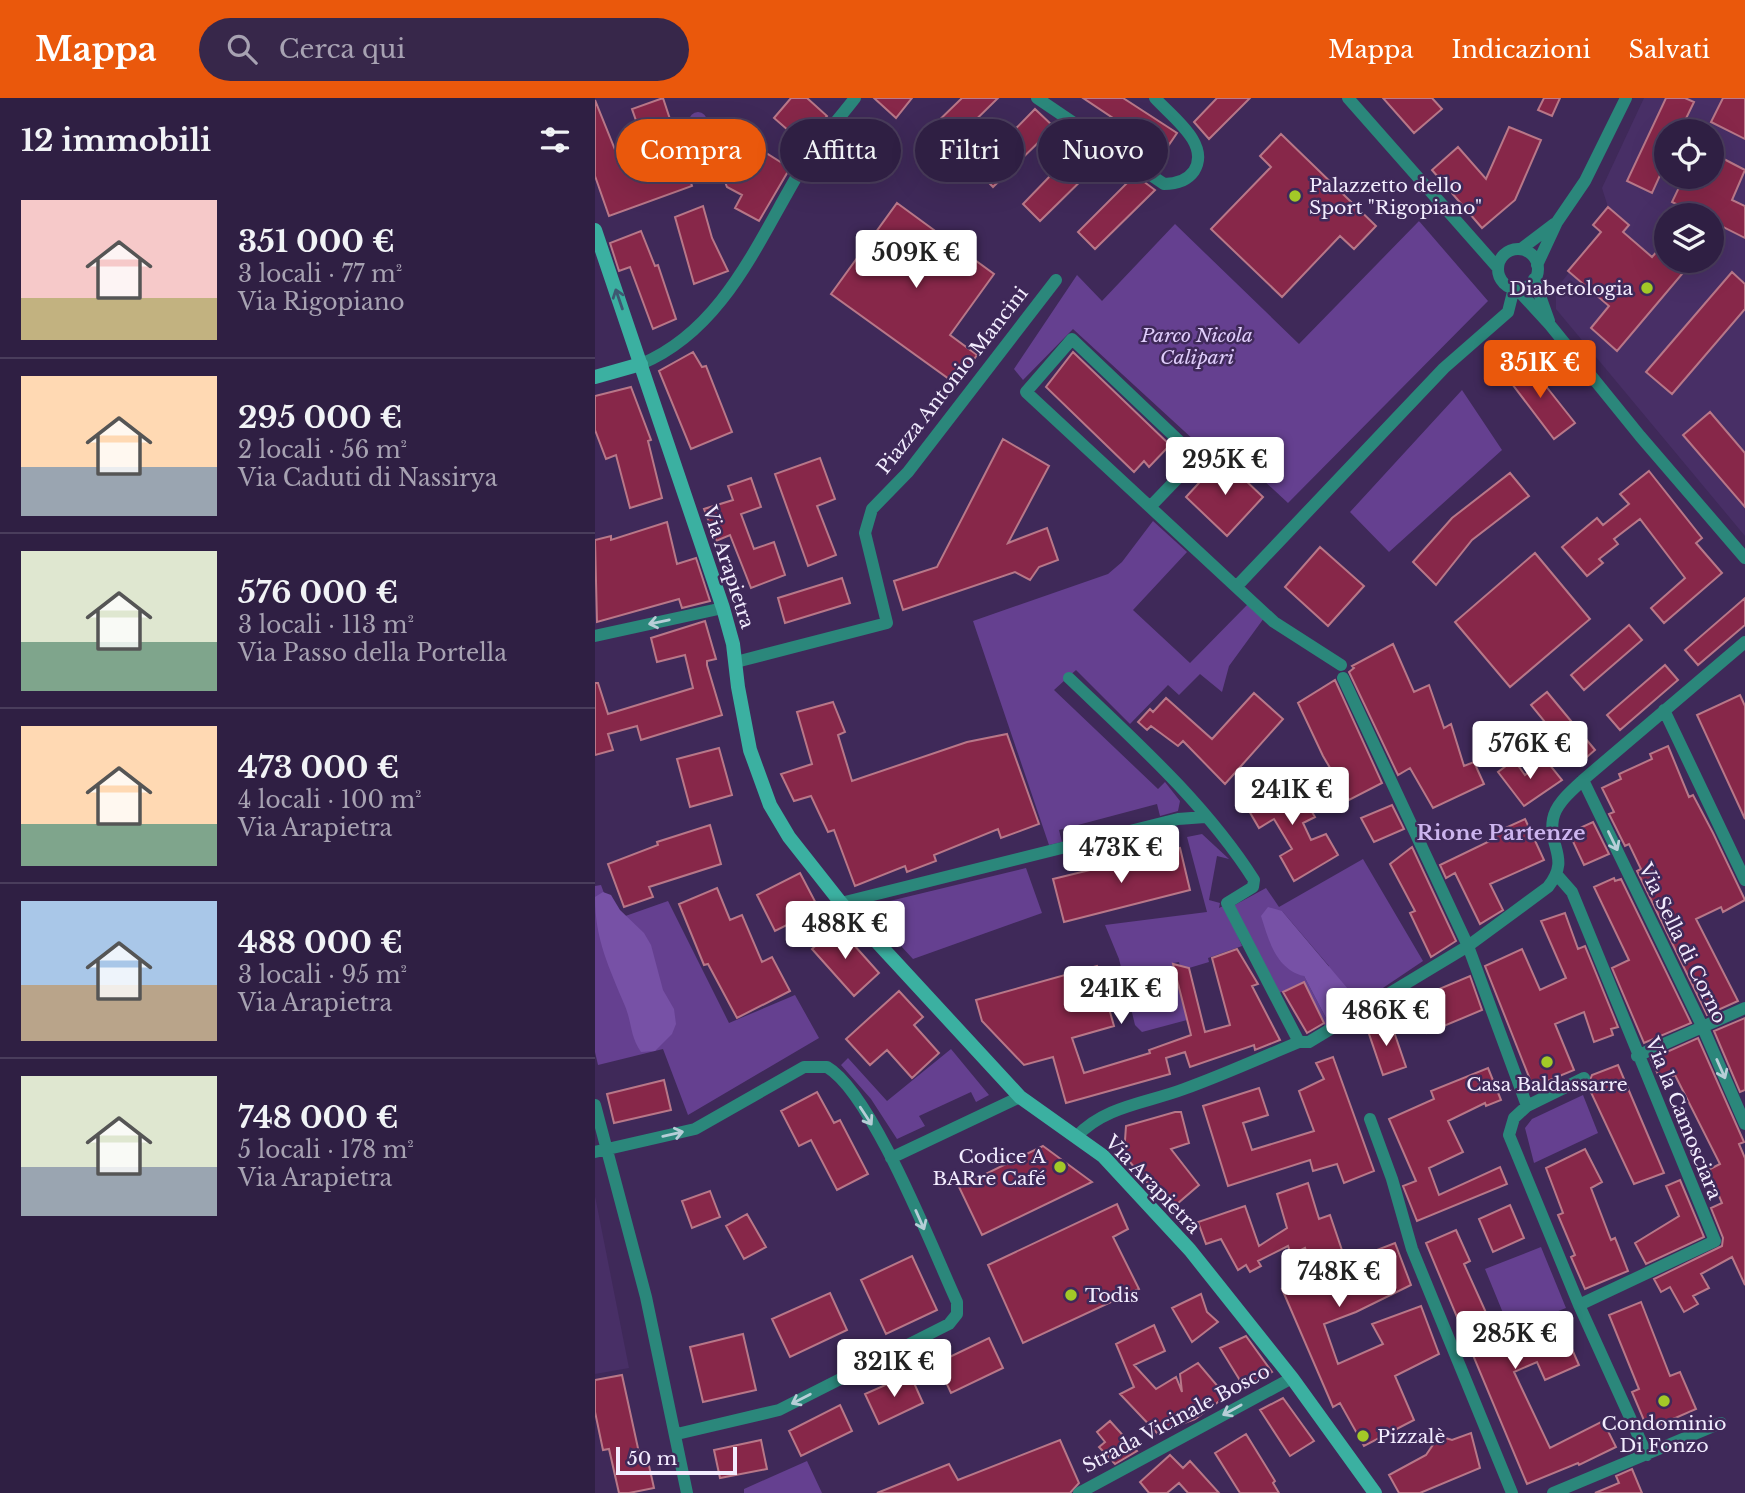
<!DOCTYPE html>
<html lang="it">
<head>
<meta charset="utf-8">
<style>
  :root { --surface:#2f1f43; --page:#37274a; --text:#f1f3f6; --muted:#a7a2b2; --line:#4a3d5c; --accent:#ea580c }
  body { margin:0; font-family:"Libre Baskerville",serif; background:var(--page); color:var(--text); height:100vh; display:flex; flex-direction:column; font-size:26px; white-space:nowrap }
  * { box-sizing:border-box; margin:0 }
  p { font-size:23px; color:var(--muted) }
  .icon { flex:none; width:38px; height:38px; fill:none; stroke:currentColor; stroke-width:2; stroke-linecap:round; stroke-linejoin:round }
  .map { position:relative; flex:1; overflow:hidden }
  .sheet { display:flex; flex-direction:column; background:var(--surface); width:595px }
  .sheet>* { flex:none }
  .banner { position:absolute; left:21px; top:21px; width:665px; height:63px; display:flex; gap:14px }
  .buttons { position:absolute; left:1059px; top:21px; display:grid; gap:14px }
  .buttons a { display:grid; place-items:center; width:70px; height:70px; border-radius:50%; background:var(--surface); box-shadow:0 7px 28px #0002,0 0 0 2px var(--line); font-size:35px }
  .scale { position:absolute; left:21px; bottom:18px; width:121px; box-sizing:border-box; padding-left:7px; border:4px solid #f2ecfe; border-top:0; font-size:19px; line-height:24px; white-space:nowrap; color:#f2ecfe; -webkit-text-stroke:5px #3f2959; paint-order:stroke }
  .price { position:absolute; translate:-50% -60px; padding:0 16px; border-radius:7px; background:#fff; color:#222; font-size:23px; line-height:46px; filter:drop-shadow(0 2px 4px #0008) }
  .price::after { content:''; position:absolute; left:50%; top:42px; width:21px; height:16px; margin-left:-10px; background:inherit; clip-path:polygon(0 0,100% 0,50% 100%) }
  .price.active { background:var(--accent); color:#fff }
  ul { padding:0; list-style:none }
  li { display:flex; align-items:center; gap:21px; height:175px; padding:0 21px }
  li+li { border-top:2px solid var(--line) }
  li span { display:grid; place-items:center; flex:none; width:196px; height:140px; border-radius:0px; color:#555 }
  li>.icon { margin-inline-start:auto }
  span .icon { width:84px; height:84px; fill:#fffc; stroke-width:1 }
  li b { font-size:30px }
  h2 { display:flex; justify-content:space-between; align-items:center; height:84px; padding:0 21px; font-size:30px }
  .tag { padding:0 24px; border-radius:32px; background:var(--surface); box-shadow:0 7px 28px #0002,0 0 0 2px var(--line); font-size:24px; line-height:63px }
  .tag.active { background:var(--accent); color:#fff }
  header { display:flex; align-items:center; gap:42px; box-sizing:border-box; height:98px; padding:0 35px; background:var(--accent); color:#fff }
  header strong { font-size:33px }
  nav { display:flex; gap:38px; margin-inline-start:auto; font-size:24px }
  .search { width:490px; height:63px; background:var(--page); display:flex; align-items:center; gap:18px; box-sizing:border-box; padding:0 24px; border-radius:38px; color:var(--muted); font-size:26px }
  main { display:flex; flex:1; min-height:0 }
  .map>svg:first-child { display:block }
  .built { fill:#482f66; fill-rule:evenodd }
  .green { fill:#654090; fill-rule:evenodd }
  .forest { fill:#7751a6 }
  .building { fill:#872749; stroke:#b87788; stroke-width:2 }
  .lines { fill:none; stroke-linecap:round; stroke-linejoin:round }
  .street { stroke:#2b877b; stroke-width:12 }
  .secondary { stroke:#3bb0a1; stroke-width:14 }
  .oneway { stroke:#3e5872 }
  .oneway2 { stroke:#b6ced7 }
  .poi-dot { fill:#a3c927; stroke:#3f2959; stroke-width:2.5 }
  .labels { text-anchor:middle; stroke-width:5; stroke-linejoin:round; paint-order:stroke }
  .poi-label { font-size:19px; fill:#f2ecfe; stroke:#3f2959; text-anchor:start }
  .park-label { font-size:19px; font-style:italic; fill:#e0cefc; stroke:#3f2959 }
  .street-label { font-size:19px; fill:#f2ecfe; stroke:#3f2959 }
  .neighbourhood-label { font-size:21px; font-weight:bold; fill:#cdb5ef; stroke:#3f2959 }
</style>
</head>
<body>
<header>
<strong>Mappa</strong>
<div class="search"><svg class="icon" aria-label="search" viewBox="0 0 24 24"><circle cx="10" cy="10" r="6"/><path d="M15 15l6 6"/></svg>Cerca qui</div>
<nav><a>Mappa</a><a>Indicazioni</a><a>Salvati</a></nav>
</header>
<main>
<section class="sheet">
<h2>12 immobili<svg class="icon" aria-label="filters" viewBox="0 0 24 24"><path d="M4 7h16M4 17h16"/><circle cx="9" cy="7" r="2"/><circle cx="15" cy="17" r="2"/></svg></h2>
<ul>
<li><span style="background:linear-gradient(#f6c9c9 70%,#c2b280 0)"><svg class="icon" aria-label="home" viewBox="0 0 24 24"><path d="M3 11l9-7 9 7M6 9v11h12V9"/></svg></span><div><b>351 000 €</b><p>3 locali · 77 m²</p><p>Via Rigopiano</p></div></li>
<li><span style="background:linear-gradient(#ffd9b3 65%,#9aa5b1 0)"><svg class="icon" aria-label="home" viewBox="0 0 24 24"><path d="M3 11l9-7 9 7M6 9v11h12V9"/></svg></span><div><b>295 000 €</b><p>2 locali · 56 m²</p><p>Via Caduti di Nassirya</p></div></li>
<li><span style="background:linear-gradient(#dfe7d0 65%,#7fa58c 0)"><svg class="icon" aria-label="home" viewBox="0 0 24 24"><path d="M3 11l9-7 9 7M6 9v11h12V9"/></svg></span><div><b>576 000 €</b><p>3 locali · 113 m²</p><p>Via Passo della Portella</p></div></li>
<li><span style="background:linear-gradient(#ffd9b3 70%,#7fa58c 0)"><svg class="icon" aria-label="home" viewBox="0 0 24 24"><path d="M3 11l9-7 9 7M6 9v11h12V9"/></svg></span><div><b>473 000 €</b><p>4 locali · 100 m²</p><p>Via Arapietra</p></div></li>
<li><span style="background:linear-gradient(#a9c7e8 60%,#b9a48a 0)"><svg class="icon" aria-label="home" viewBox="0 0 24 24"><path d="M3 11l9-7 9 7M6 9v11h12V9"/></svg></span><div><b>488 000 €</b><p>3 locali · 95 m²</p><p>Via Arapietra</p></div></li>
<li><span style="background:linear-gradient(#dfe7d0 65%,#9aa5b1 0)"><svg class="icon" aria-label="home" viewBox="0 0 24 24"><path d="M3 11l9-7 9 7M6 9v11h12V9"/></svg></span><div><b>748 000 €</b><p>5 locali · 178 m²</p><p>Via Arapietra</p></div></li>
</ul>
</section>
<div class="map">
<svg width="1150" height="1395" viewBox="0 0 1150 1395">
  <rect width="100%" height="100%" fill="#3f2959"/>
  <path class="built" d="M1049,0H1150V438L961,211V191L1006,134L998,127L1013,109L1007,90ZM1071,33H1116V79H1071ZM1071,117H1116V163H1071Z
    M0,1098L34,1270L0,1276Z"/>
  <path class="green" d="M94 23a9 9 0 1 1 18 0a9 9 0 1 1-18 0Z
    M824,123L893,203L693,405L625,342L613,355L478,231L428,282L419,271L482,177L507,203L580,126L704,246Z
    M867,292L907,352L794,454L755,414Z
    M558,423L592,454L538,512L595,565L653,506L669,520L634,568L627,594L605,576L584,597L573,587L535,626L481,572L459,592L563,691L570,684L585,703L583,713L565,718L562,706L464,732L467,744L454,747L378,523L513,476L527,464Z
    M607,736L634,761L622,758L614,802L625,805L624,810L630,807L647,848L613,860L614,864L594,870L585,868L584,864L578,865L592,922L547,934L540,927L524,861L510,827L612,814L592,739Z
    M768,761L828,863L730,929L709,884L682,896L638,808L671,790L684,809ZM687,813L734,868L731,920L709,878Z
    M431,770L447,815L318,861L270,809Z
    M6,787L19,822L73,803L134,925L200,897L224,940L93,1017L68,951L3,967L0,954V788Z
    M356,951L394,997L381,1004L376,994L324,1018L330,1028L302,1041L276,1001L246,967L253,960L292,1003Z
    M988,997L1003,1035L939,1065L930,1030L937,1021Z
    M946,1149L971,1210L915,1232L890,1171Z
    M212,1363L227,1395H149V1391Z"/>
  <path class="forest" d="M8,794L16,797L25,812L49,835L56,847L68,892L79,911L81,926L77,936L60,953L46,954C35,938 37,925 30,908C14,869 0,842 0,799Z
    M673,809L687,813L753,891L756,905L743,918L731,920L709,878C681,871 674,843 666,818Z"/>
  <path class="building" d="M68,0L97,88L14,118L0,78V2L23,59L51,51L37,11Z
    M196,0H212L232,18L209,46L179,20Z
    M279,0H317L301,20Z
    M367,0H403L351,51L333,33Z
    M488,0H528L582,35L569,54Z
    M622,0H655L614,41L599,24Z
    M788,0H837L847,11L819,35Z
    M949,0H965L957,18L943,12Z
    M1071,0H1090L1099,4L1085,33H1071V64L1057,95L1032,83Z
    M1128,0H1150V41L1116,24Z
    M440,11L459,29L398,89L381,71Z
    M914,29L946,42L920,102L887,130L837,72L863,49L891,81Z
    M686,36L781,128L759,151L745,138L687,199L616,131L676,69L665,58Z
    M487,45L505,64L445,123L428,106Z
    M136,55L163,68L171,55L195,70L164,123L140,110L147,97L132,89L126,73Z
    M1123,58L1150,72L1137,102L1150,108V140L1116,123V117H1104L1077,104L1089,79L1109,88L1113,79H1116Z
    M540,77L560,92L500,151L483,134Z
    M302,105L399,176L355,237L382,257L361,286L236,196Z
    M108,108L117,140L133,173L99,186L80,119Z
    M1013,109L1034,127L1028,134L1057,159L1071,143V163H1098L1022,253L996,230L1014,208L973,173L1006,134L998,127Z
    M46,133L60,168L63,167L81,221L58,231L35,169L24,173L15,145Z
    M1137,174L1150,186V211L1077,296L1051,274Z
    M98,254L107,269L111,268L137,334L96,351L64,273Z
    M478,254L575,347L554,369L549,363L539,374L451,289Z
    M931,263L980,325L959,341L911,278Z
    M36,289L56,342L53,343L67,400L35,410L21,357L11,361L0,332V298Z
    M1115,314L1150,355V409L1088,337Z
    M408,341L454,368L413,445L452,430L463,462L444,469L435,482L420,474L308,512L299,483L342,469Z
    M225,360L240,401L222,408L241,457L213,468L180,376Z
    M627,360L668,399L632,438L591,399Z
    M1054,373L1107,440L1101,445L1127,475L1069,525L1056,510L1090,480L1045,421L1019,441L1023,446L1004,461L1008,465L992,478L967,449L1002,420L1008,427L1034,406L1025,396Z
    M915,375L934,398L877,442L841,487L818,464L857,420Z
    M156,380L166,409L146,416L159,451L179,444L190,477L156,490L135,437L121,443L109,411L138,402L133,388Z
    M72,424L82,466L101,460L115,503L87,510L84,501L2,524L0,442L16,438V442Z
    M725,449L769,488L733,528L690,489Z
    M940,455L995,521L915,589L860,524Z
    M247,480L255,505L190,525L183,500Z
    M1150,500V527L1103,567L1090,552Z
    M110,523L121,561L112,563V567L127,617L46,642L42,628L13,636L18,652L0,657V585H3L13,616L98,590L90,557L62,564L56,540Z
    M1034,527L1047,542L989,592L976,577Z
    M798,546L819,594L834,587L849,630L856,626L869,668L879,664L889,686L838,710L815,670L803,677L754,574L759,570L757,568Z
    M1070,567L1083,582L1025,632L1012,617Z
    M740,582L787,685L754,702L728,658L703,605Z
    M952,594L1000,652L984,666L936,607Z
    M659,595L688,621L630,686L588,643L583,648L556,628L552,632L543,624L555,611L558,614L571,600L617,641Z
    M1145,597L1150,608V721L1102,617Z
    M238,604L250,634L243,637L257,683L372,644L412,636L444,726L406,740L403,731L339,757L341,763L312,774L310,768L260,788L239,732L233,734L216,698L199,703L186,676L217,666L202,614Z
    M1073,648L1094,699L1098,697L1118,735L1150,802L1128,814L1126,809L1101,821L1143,903L1112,917L1042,773L1046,771L1034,746L1030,748L1014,716L1019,714L1007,690L1026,681L1024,676L1057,661L1055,656Z
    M124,650L137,697L95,709L82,661Z
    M950,661L967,682L929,708L903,674L919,662L930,677Z
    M696,678L720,719L708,725L716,742L731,736L743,757L699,783L685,758L697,751L679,721L664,730L650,706Z
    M797,707L809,731L779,744L766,720Z
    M930,721L949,762L895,786L908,812L885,826L860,775L851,780L845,767L899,741L897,736Z
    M998,724L1014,756L989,767L974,735Z
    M115,727L126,766L54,789L58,799L29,809L13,766L63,747L62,744Z
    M817,749L861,843L836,859L815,815L820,813L795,766Z
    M585,750L595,792L469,824L458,781Z
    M205,775L224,811L180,833L162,797Z
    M1019,780L1020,783L1026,781L1096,925L1049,945L1017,870L1034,862L999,789Z
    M122,790L135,822L147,817L167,864L177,859L195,893L142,920L113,866L109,867L84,806Z
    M970,815L983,851L990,848L1023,929L1016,931L1018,937L999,944L989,914L960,926L979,972L938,989L890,868L927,851L945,892L971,880L946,823Z
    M242,828L284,875L259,898L217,851Z
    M642,851L663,886L657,888L685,942L660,952L659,947L595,969L590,954L571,960L575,976L471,1005L458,959L429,967L387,923L381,902L502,868L519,928L477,940L489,975L555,955L554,952L596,937L578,866L594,870L610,934L635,927L617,860Z
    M875,878L887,912L832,935L818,902Z
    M709,884L729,925L712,935L688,894Z
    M304,893L328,919L319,927L344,955L317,980L292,952L275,967L251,941Z
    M1150,920V992L1145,994L1119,933Z
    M795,922L811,969L788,977L772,930Z
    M1103,940L1149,1044L1144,1046L1150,1060V1187L1137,1159L1106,1176L1114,1190L1098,1198L1103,1206L1089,1214L1075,1189L1066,1194L1059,1181L1127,1148L1128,1140L1116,1110L1127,1105L1113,1072L1125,1066L1080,977L1066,983L1056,961Z
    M738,959L779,1073L749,1085L742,1066L718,1073L715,1062L633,1088L608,1008L664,990L673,1017L648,1025L657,1052L719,1033L704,993L729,981L721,965Z
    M1023,967L1069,1075L1039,1086L993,988L997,977Z
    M893,970L906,1002L891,1008L890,1005L853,1023L868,1054L834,1070L844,1097L905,1069L912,1086L822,1123L808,1088L821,1083L794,1021L839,1001L836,993Z
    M69,982L76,1012L19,1025L12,996Z
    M222,994L239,1025L245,1022L273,1076L242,1092L216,1042L204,1048L186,1013Z
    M580,1014H586L594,1045L576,1051L604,1087L575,1112L529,1057L531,1028Z
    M448,1048L497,1084L387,1137L364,1089Z
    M990,1051L1007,1084L996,1090L1016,1142L1020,1140L1033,1173L990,1191L976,1159L980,1157L963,1117L968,1115L951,1070Z
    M1085,1082L1109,1139L1051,1166L1040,1145L1084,1118L1071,1088Z
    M713,1085L724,1121L735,1117L751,1164L800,1145L816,1187L761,1214L729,1226L743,1266L788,1246L777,1226L826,1208L844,1256L800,1278L819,1322L769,1348L745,1305L738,1309L687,1191L720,1177L710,1150L696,1157L693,1148L663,1163L666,1168L655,1174L651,1167L643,1172L626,1141L611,1146L603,1124L650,1108L664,1148L692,1130L682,1096Z
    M115,1093L125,1119L97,1130L87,1103Z
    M522,1106L533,1131L518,1139L544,1191L428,1245L393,1167Z
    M915,1107L929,1140L898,1154L884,1121Z
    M152,1116L171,1149L149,1161L131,1128Z
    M861,1132L875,1163L869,1166L902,1239L905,1237L910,1248L965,1224L984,1267L950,1282L942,1264L919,1274L955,1350L1008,1323L1021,1349L984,1367L983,1365L932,1386L831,1145Z
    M317,1158L342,1212L291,1236L266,1182Z
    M235,1195L252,1232L195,1259L177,1221Z
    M606,1196L612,1214L623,1224L597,1244L577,1210Z
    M1046,1204L1075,1278L1085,1274L1101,1311L1053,1332L1037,1294L1044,1291L1014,1217Z
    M559,1227L570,1253L539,1267L561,1291L581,1279L587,1294L585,1276L603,1265L631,1298L600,1321L562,1335L525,1296L539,1289L521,1246Z
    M148,1236L161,1292L108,1304L95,1249Z
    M651,1238L677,1274L649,1289L625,1250Z
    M394,1240L408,1270L356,1295L342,1265Z
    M315,1276L328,1305L284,1326L270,1296Z
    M27,1277L46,1364L53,1363L59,1390L34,1395H24L14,1351L8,1352L0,1314V1282Z
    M688,1300L719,1343L695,1358L665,1312Z
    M245,1307L257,1333L206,1358L194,1333Z
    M515,1323L542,1353L520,1366L504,1349L510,1344L502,1334Z
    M876,1335L885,1370L825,1395H804L794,1377L831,1357L844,1338L857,1342Z
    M651,1336L680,1383L678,1385L684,1395H645L620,1355Z
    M166,1342L172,1371L125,1380L119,1352Z
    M465,1342L484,1385L475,1395H282L354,1366L363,1382Z
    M575,1357L588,1370L595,1363L624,1395H593L584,1385L572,1395H554L545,1384Z
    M1037,1371L1047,1395H1000L1024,1385L1021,1378Z"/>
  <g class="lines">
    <path class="street" d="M442,0L569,86C581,86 592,83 599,73C616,46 577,19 560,0
      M753,0L903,170
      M926,151L959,126
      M903 171a20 20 0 1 1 40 0a20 20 0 1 1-40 0Z
      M942,167L962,124L990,83L1031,0
      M939,181L954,223
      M921,190L955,227L1045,338L1150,460
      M46,266C130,231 164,140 208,68C223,44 243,22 260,0
      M555,409L602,360L477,241L431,294L679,524L746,567
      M642,488L849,270L913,214L919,190
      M0,538L128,510
      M141,564L292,525L270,435L277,411L313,374L461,182
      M474,580C539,642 610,705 659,782L658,789L632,805L704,944
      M748,580L873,848L932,1008L919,1020L914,1037L984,1207L1052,1357
      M1069,612L1150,782
      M988,682L1108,930L1150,1026
      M962,777L977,794L1120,1143L984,1207
      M246,805L583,721L610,719
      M1042,958L1150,910
      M0,1007L51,1199L92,1395
      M932,1008L989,980
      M775,1021L797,1081L817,1151L917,1395
      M482,1038C510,1008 552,1005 589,991C628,977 665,960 704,944H714L873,848L953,789C976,760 953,750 958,721C961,705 977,693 988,682L1150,544
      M0,1054L100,1031L209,969H232C277,995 338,1152 362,1204V1216L354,1226L184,1312L82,1336
      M296,1060L425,999
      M484,1395L697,1280
      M958,1395L1126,1325"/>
    <path class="secondary" d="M0,132L128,510L138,546L143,589L155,652L175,707L194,739L246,805L425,999L508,1058L595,1152L697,1280L780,1395
      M0,279L46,266"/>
  </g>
  <defs><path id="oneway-shaft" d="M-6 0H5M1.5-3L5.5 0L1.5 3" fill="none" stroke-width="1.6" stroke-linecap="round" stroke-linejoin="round" transform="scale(1.75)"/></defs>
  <use class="oneway" href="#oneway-shaft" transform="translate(24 201) rotate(-109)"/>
  <g class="oneway2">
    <use href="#oneway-shaft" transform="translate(64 524) rotate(168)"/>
    <use href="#oneway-shaft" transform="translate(1018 743) rotate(64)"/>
    <use href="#oneway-shaft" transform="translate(1126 971) rotate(66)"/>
    <use href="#oneway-shaft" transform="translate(271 1018) rotate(57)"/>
    <use href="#oneway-shaft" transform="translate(78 1036) rotate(-13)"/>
    <use href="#oneway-shaft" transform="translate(325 1122) rotate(66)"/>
    <use href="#oneway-shaft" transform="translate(206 1301) rotate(153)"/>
    <use href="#oneway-shaft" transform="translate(637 1312) rotate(151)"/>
  </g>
  <g class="poi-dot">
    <circle cx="700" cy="98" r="7"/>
    <circle cx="1052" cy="190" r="7"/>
    <circle cx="952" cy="964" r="7"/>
    <circle cx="465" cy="1069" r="7"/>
    <circle cx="476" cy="1197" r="7"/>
    <circle cx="1069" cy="1303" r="7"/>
    <circle cx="768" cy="1338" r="7"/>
  </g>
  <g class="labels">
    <g class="poi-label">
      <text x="714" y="94">Palazzetto dello<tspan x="714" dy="22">Sport "Rigopiano"</tspan></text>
      <text x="1038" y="197" text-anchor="end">Diabetologia</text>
      <text x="952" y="993" text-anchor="middle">Casa Baldassarre</text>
      <text x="451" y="1065" text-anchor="end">Codice A<tspan x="451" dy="22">BARre Café</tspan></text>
      <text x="490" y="1204">Todis</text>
      <text x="1069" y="1332" text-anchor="middle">Condominio<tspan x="1069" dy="22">Di Fonzo</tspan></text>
      <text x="782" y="1345">Pizzalè</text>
    </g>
    <g class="park-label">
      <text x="602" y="244">Parco Nicola<tspan x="602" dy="22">Calipari</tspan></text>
    </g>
    <g class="street-label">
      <text transform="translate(357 282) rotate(-52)" y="7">Piazza Antonio Mancini</text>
      <text transform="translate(134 469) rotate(72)" y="7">Via Arapietra</text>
      <text transform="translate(1088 845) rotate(64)" y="7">Via Sella di Corno</text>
      <text transform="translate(1089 1020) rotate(68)" y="7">Via la Camosciara</text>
      <text transform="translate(558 1086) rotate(46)" y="7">Via Arapietra</text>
      <text transform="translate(581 1320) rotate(-28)" y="7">Strada Vicinale Bosco</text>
    </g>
    <g class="neighbourhood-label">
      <text x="906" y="742">Rione Partenze</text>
    </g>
  </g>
</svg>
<div class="buttons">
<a><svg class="icon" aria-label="locate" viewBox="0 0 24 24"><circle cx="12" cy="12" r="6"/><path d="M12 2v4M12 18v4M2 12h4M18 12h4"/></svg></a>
<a><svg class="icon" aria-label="layers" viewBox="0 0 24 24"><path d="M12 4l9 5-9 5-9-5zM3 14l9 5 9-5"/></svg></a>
</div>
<div class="scale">50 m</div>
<b class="price" style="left:321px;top:192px">509K €</b>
<b class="price active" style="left:945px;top:302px">351K €</b>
<b class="price" style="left:630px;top:399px">295K €</b>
<b class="price" style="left:935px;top:683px">576K €</b>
<b class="price" style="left:697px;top:729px">241K €</b>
<b class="price" style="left:526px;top:787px">473K €</b>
<b class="price" style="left:250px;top:863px">488K €</b>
<b class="price" style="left:526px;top:928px">241K €</b>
<b class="price" style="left:791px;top:950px">486K €</b>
<b class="price" style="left:744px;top:1211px">748K €</b>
<b class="price" style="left:920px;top:1273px">285K €</b>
<b class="price" style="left:299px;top:1301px">321K €</b>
<div class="banner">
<a class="tag active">Compra</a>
<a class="tag">Affitta</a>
<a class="tag">Filtri</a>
<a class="tag">Nuovo</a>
</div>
</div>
</main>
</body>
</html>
